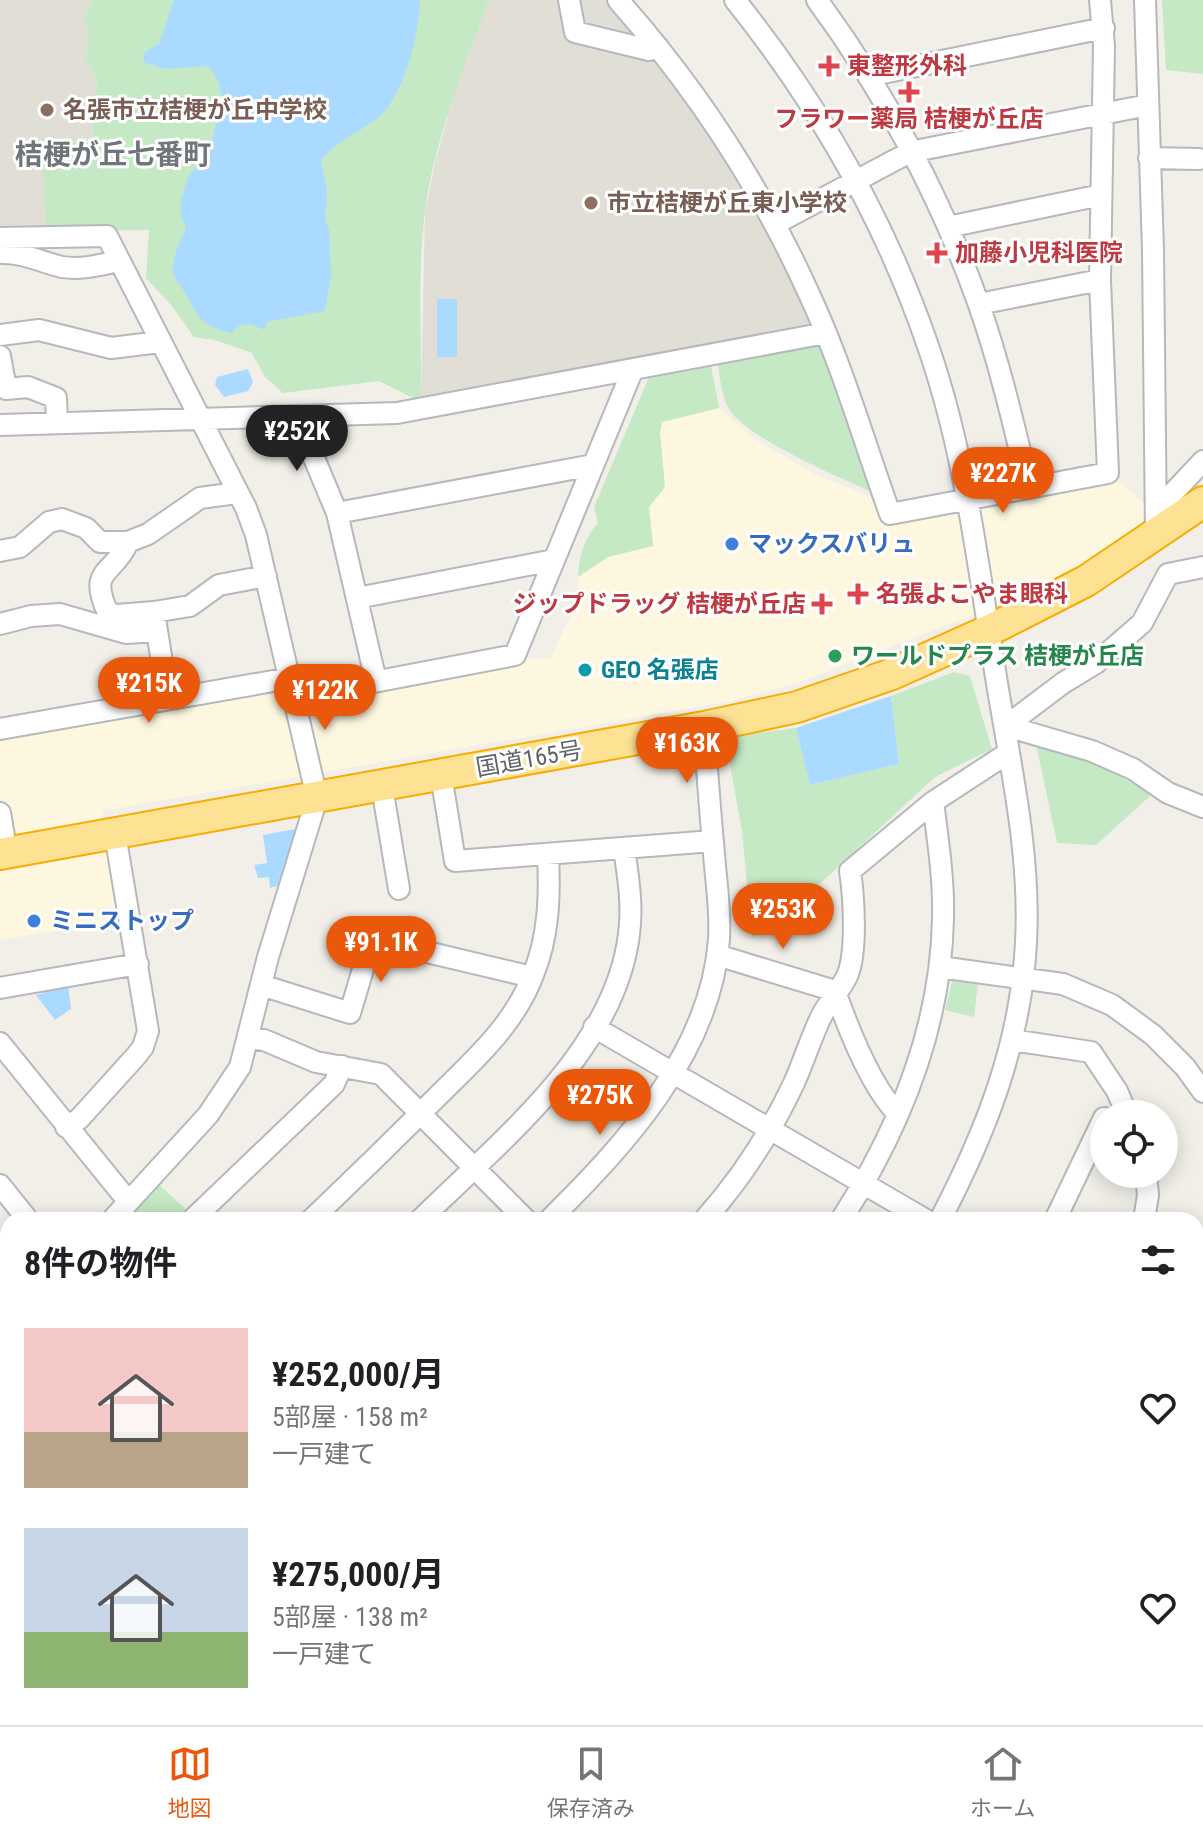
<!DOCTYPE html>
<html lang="ja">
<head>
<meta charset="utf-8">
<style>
  :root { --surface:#fff; --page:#f6f6f6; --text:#202124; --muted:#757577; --line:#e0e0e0; --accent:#ea580c }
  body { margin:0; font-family:"Roboto Condensed","Noto Sans JP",sans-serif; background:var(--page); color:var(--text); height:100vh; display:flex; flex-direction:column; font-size:30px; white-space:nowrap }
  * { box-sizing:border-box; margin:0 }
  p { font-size:26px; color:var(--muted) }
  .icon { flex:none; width:44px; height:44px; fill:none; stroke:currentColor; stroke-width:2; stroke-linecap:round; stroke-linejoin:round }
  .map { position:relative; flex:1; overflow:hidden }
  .sheet { position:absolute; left:0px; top:1212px; width:1204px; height:514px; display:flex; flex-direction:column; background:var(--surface); border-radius:24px 24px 0 0; box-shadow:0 4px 20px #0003 }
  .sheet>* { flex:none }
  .controls { position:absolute; left:1090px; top:1100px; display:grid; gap:16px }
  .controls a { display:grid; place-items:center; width:88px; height:88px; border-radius:50%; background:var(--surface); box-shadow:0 4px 20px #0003; font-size:40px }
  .price { position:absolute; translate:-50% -68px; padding:0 18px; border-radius:28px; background:var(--accent); color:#fff; font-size:26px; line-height:52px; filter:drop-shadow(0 2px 4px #0008) }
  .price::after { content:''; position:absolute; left:50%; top:48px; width:24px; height:18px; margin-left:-12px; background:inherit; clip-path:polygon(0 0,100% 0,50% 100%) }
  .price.selected { background:#222; color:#fff }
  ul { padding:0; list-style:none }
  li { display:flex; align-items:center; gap:24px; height:200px; padding:0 24px }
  li span { display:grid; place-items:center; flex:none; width:224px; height:160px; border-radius:0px; color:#555 }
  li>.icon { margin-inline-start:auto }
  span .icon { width:96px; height:96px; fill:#fffc; stroke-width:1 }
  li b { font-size:34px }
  h2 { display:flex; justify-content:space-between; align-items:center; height:96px; padding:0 24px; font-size:34px }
  .menu { display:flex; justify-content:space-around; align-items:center; height:112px; border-top:2px solid var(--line); background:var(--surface); font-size:22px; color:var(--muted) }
  .menu a { display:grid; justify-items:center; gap:4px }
  .menu .selected { color:var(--accent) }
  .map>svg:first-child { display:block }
  .commercial { fill:#fef7e0 }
  .education { fill:#e1ded6 }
  .green { fill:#c5e8c5 }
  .water { fill:#aadaff }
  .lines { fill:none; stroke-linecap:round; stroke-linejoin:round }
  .minor-casing { stroke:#b5b8bc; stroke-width:24 }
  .highway-casing { stroke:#f9ab00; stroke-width:34 }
  .minor { stroke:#fff; stroke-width:20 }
  .highway { stroke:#fde293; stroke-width:30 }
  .health-dot { fill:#e0444e; stroke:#fff; stroke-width:3 }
  .education-dot { fill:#8d6e63; stroke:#fff; stroke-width:3 }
  .shop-dot { fill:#3f7fe0; stroke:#fff; stroke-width:3 }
  .leisure-dot { fill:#2e9e5b; stroke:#fff; stroke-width:3 }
  .culture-dot { fill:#0f9aa8; stroke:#fff; stroke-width:3 }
  .labels { text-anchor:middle; stroke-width:6; stroke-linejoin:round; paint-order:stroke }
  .health-label { font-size:24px; font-weight:bold; fill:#be3a42; stroke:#fff; text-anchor:start }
  .education-label { font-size:24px; font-weight:bold; fill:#785e54; stroke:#fff; text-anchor:start }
  .shop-label { font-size:24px; font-weight:bold; fill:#366cbe; stroke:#fff; text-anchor:start }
  .leisure-label { font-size:24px; font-weight:bold; fill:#27864d; stroke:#fff; text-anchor:start }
  .culture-label { font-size:24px; font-weight:bold; fill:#0d838f; stroke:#fff; text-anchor:start }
  .street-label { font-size:24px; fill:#5f6368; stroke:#fff }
  .quarter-label { font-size:28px; font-weight:bold; fill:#70757a; stroke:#fff }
</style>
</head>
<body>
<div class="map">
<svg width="1203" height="1725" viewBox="0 0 1203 1725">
  <rect width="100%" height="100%" fill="#f1efe8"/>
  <path class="commercial" d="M719,408L756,440L816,475L877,499L886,519L1116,479L1149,507L1140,526L1050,585L797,683L730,701L102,811L121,920L0,940V735L275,686L285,693L357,692L527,658L550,659L581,594L578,577L608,557L653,545L649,507L662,421Z"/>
  <path class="education" d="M0,0H92L83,20L88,29L86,61L97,79L92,140L135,229L0,231Z
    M489,0H609L644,38L750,194L811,319L805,329L421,402L425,212L436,159L454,95Z"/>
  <path class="green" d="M92,0H489C464,69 435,138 425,211C417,271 422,341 421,402L379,381L283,393L265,377L252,353L215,340L194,337L172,306L146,278L149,230L46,231L42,138L92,140L97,79L86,61L88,29L83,20Z
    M1162,0H1203V74L1166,70Z
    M815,341L824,347L872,492C836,476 750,440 729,409C721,396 720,375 717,361Z
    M710,361L719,408L662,422L660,432L665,487L649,507L653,546L608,557L578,577C580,555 583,540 598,523L594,507L652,370Z
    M954,672L970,676L992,749L935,777L823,881L752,938L742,831L725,737L796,728L810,785L899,764L891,696Z
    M1036,744L1096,761L1151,795L1096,845L1057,843Z
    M954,974L979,975L974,1017L945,1010Z
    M156,1182L190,1213L183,1220H123Z"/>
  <path class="water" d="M174,0H420C419,34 404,99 375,120C356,134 335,142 321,161L327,191L325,220L329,228L331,276L325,311L267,322L265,330C251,324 242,320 232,333C199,325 200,318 185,293C181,285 173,279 173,271C172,256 181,240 186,227L181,215V200L188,177L204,158L211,144L216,124L224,115C222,97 221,79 208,66L165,69L143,62L145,52L160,43Z
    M437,299H457V357H437Z
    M248,369L253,382L248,391L224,397L215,385L217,377Z
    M891,696L899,764L810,785L796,728Z
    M295,829L299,848L284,884L270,888L269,877L258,878L254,865L267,863L263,835Z
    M68,985L71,1009L55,1020L36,995L45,993V987Z"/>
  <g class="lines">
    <defs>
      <path id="minor" d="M569,0L575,32L649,50L658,47
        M618,0C697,89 761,187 810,296C842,365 864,441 890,514L1108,473L1100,280L1104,46L1100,0
        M735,0C819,105 887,224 930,352C965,455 978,564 995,671C1009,760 1031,851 1026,942C1021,1043 986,1132 940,1220
        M817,0C885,92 941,198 979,305C1000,365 1014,426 1029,488
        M1145,0L1153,250L1156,535
        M868,76L1104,28
        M1149,158L1199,159
        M775,224L910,152L1148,105
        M948,227L1101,195
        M0,238L107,236L246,508L256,535L317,798L268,957L240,1067L208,1115L112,1220
        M0,253C23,252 41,262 62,267C82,270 100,265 119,261
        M979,304L1100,280
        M0,335L39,330L111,348L160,342
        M0,356L6,389L28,387L56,398L57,422
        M292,417L311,451L337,513L376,681
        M0,425L397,413L826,333
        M1157,510L1203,461
        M337,513L593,465
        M128,542C114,576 87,567 108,613L117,615L154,612
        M0,551L20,547L49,522L62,519L86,528L100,542H128L148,534L200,498L237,493
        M357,598L554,560
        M0,624L31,616L60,614L126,633L157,631L154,612L190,606L219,585L266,576
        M157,631L168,699
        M295,697L515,655L633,369
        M1006,726L1063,683L1096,663L1142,623L1168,574L1203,567
        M1006,726L1092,751L1133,769L1168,793L1203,807
        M0,729L290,678
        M441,775L455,861L713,841
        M382,787L399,889
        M0,813L7,853
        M717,955L835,991
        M940,967L1063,984L1112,1005L1153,1035L1185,1067L1203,1092
        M261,985L350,1013L372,939L532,977
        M0,988L138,964
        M835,991C848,1028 871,1087 898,1114
        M594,1027L926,1220
        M248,1038L264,1040L316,1062L381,1074L526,1220
        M1012,1040L1091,1052L1117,1091L1127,1114
        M0,1043L128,1201
        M66,1127L79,1119L136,1056L143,1047L148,1031L115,834
        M0,1185L28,1220
        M192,1220L334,1084L342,1066
        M311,1220C354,1179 397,1137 439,1095C475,1059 514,1025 533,975C549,936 550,896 548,854
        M420,1220C499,1142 615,1051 629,934C633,905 628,876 624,848
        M549,1220C625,1145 711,1052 719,939C721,911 716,882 714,854C710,812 707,769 704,727
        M704,1220C740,1180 771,1132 794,1083C804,1061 811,1037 822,1015C828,1003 844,985 848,974C857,950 854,897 850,871L933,802L1008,753
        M841,1220C899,1130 941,1027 943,918C944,879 938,841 933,802
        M1055,1220L1104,1118
        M1144,1220L1148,1195L1146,1174
        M1196,1283L1203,1264
        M0,1323L8,1318
        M0,1470L8,1465
        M0,1560L8,1561
        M0,1612L8,1606
        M0,1707L8,1701
        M150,1718L153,1725
        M258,1718L263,1725
        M716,1718L723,1725
        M976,1718L979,1725
        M1151,1718L1152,1725
        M208,1725L219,1718
        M340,1725L349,1718
        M469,1725L476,1718
        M643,1725L652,1718
        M802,1725L805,1718
        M918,1725V1723
        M942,1725L955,1718
        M1046,1725L1056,1718"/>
      <path id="highway" d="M0,854L704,727L797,707L892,674L990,630L1086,581L1203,502"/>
    </defs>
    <use href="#minor" class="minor-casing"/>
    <use href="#highway" class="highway-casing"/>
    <use href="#minor" class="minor"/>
    <use href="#highway" class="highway"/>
  </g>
  <g class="health-dot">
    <path d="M825 54h8v8h8v8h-8v8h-8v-8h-8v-8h8z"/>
    <path d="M905 80h8v8h8v8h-8v8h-8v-8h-8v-8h8z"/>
    <path d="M933 241h8v8h8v8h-8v8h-8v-8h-8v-8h8z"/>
    <path d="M854 582h8v8h8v8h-8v8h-8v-8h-8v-8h8z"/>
    <path d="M818 592h8v8h8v8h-8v8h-8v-8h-8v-8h8z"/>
  </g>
  <g class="education-dot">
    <circle cx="47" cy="110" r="8"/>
    <circle cx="591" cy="203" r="8"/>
  </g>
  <g class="shop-dot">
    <circle cx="732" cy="544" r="8"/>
    <circle cx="34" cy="921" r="8"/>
  </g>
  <circle class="leisure-dot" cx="835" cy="656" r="8"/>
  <circle class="culture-dot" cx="585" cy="670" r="8"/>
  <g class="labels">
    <g class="health-label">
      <text x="847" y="74">東整形外科</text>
      <text x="909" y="127" text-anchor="middle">フラワー薬局 桔梗が丘店</text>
      <text x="955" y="261">加藤小児科医院</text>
      <text x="876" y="602">名張よこやま眼科</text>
      <text x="806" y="612" text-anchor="end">ジップドラッグ 桔梗が丘店</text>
    </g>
    <g class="education-label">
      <text x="63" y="118">名張市立桔梗が丘中学校</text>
      <text x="607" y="211">市立桔梗が丘東小学校</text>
    </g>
    <g class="shop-label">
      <text x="748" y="552">マックスバリュ</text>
      <text x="50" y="929">ミニストップ</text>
    </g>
    <g class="leisure-label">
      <text x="851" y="664">ワールドプラス 桔梗が丘店</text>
    </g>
    <g class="culture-label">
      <text x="601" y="678">GEO 名張店</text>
    </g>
    <g class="street-label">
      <text transform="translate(529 759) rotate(-10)" y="8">国道165号</text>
    </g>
    <g class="quarter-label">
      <text x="113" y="164">桔梗が丘七番町</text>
    </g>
  </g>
</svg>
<div class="controls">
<a><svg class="icon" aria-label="locate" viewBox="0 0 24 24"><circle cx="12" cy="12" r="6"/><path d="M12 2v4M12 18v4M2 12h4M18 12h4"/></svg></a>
</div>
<b class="price selected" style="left:297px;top:473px">¥252K</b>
<b class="price" style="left:1003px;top:515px">¥227K</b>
<b class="price" style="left:149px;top:725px">¥215K</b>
<b class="price" style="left:325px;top:732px">¥122K</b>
<b class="price" style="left:687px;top:785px">¥163K</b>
<b class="price" style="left:783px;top:951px">¥253K</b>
<b class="price" style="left:381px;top:984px">¥91.1K</b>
<b class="price" style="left:600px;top:1137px">¥275K</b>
<section class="sheet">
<h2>8件の物件<svg class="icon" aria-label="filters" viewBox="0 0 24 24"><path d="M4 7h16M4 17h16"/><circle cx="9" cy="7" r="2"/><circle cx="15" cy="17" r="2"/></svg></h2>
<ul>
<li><span style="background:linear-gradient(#f6c9c9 65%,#b9a48a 0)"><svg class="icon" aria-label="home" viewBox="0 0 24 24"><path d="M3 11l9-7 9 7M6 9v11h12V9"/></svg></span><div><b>¥252,000/月</b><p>5部屋 · 158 m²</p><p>一戸建て</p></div><svg class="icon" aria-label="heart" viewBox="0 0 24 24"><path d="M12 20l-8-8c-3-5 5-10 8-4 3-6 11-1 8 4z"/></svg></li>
<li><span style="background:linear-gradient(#c9d6e8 65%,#8fb573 0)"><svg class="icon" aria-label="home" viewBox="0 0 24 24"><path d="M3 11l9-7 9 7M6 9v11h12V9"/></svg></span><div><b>¥275,000/月</b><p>5部屋 · 138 m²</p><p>一戸建て</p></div><svg class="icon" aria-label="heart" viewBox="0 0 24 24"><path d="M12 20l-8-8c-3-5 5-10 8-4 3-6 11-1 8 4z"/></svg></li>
</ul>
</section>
</div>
<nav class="menu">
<a class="selected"><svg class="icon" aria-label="map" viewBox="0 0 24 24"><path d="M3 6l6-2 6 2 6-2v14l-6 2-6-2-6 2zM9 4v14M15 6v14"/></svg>地図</a>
<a><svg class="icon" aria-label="saved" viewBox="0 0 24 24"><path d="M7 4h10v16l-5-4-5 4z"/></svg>保存済み</a>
<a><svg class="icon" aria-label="home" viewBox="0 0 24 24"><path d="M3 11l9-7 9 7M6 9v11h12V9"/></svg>ホーム</a>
</nav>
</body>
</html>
